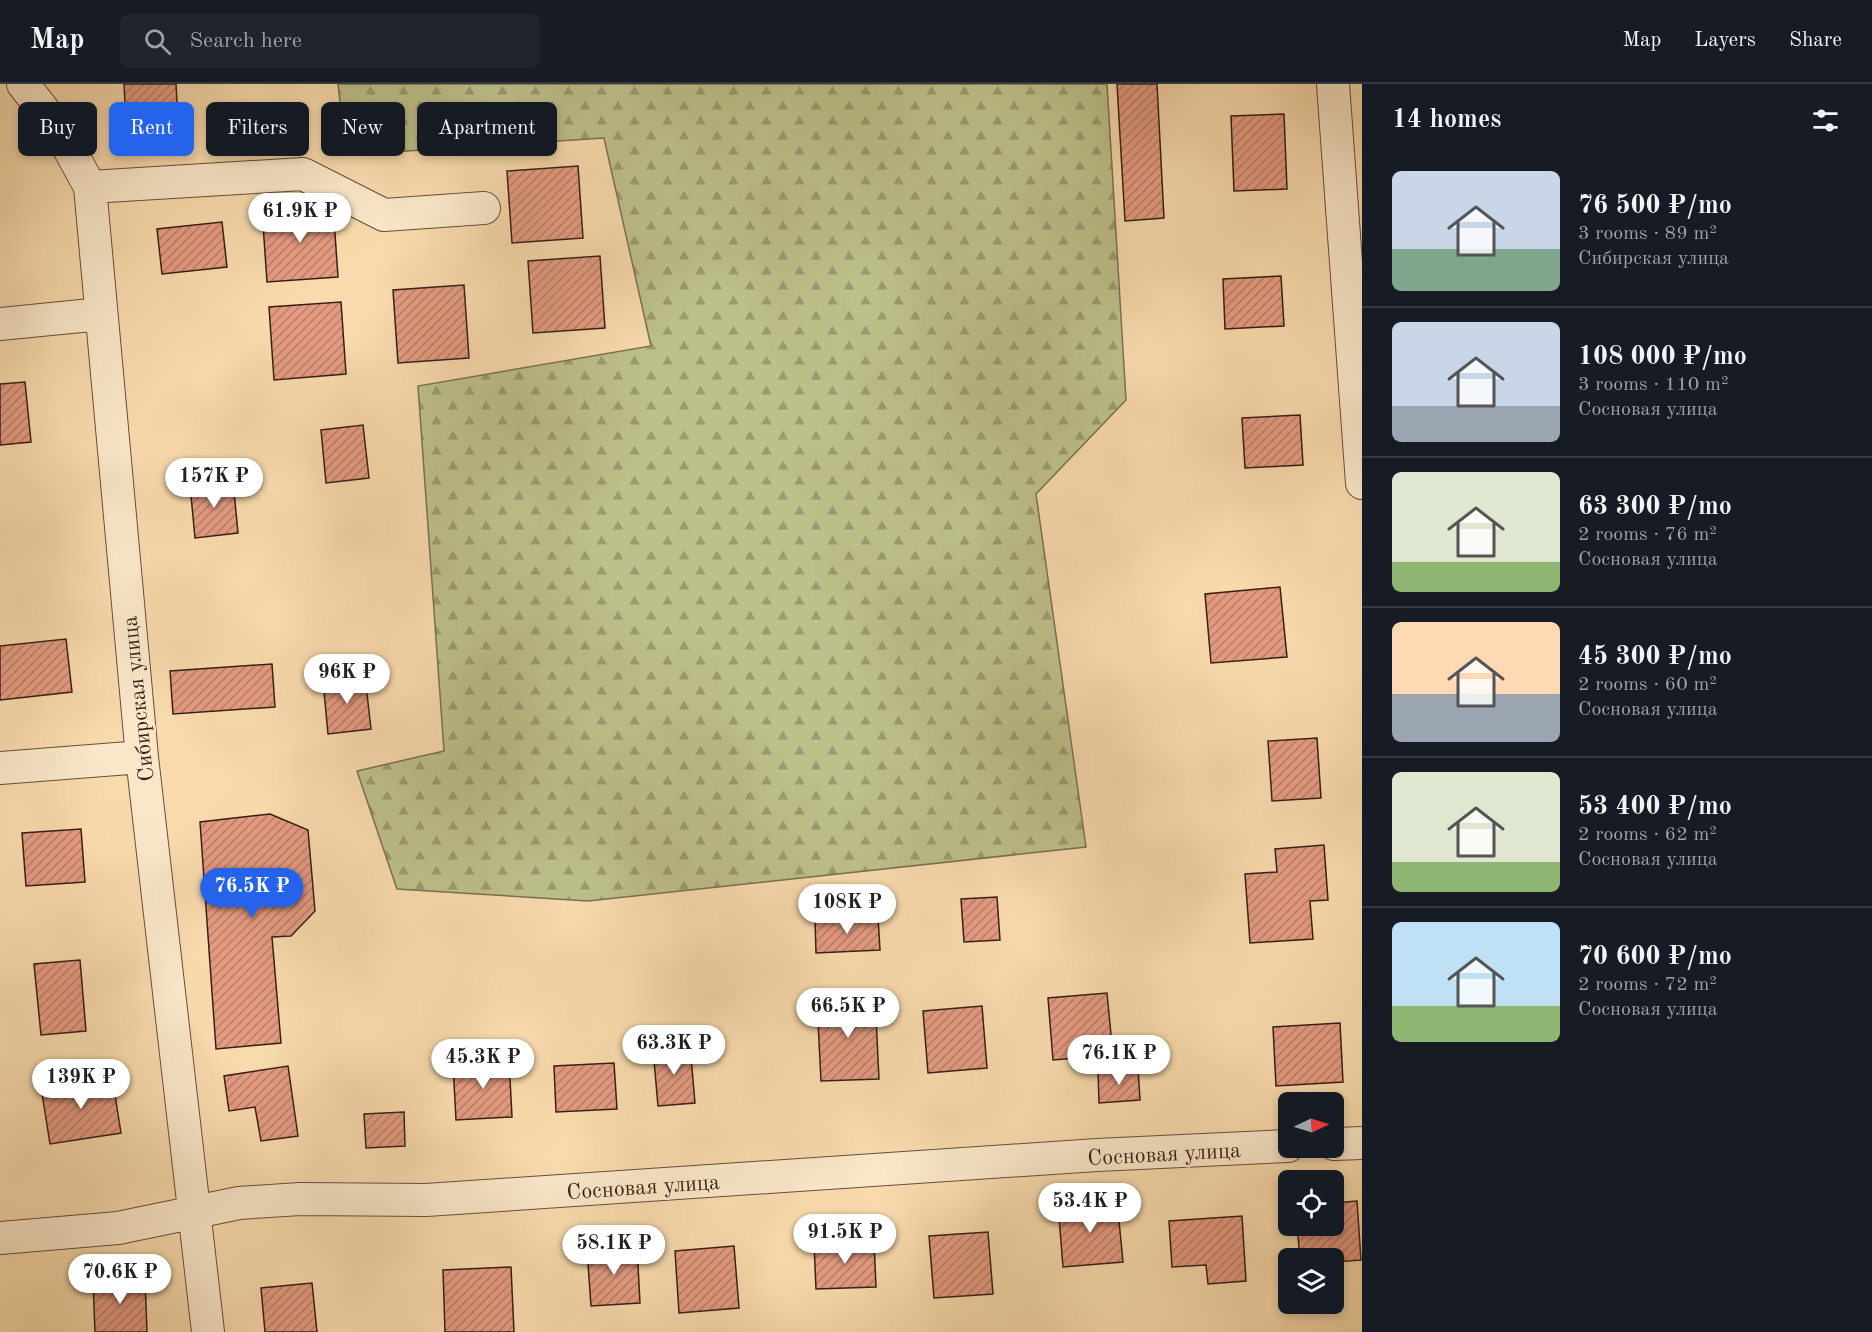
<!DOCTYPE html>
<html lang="en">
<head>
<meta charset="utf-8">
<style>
  :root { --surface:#171b24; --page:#20242c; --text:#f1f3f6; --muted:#9ea1a6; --line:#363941; --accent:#2563eb }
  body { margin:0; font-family:"Old Standard TT",serif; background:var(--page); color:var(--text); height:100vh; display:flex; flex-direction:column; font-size:22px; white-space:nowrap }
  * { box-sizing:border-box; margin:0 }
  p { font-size:20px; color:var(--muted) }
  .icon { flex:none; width:33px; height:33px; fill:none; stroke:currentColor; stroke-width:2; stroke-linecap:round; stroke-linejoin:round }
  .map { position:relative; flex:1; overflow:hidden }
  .sheet { display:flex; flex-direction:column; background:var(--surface); width:510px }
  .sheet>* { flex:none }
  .top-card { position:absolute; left:18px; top:18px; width:570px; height:54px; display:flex; gap:12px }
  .needle { width:39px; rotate:86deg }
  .fabs { position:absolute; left:1278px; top:1008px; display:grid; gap:12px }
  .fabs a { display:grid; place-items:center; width:66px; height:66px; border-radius:9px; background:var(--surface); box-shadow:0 3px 9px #0003; font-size:30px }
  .price { position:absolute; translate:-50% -51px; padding:0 14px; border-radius:21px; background:#fff; color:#222; font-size:20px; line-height:39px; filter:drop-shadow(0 2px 3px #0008) }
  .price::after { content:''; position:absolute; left:50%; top:36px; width:18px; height:14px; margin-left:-9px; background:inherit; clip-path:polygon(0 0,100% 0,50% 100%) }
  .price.current { background:var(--accent); color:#fff }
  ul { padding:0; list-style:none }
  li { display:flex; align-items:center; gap:18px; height:150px; padding:0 30px }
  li+li { border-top:2px solid var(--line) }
  li span { display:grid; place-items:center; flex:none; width:168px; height:120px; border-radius:9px; color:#555 }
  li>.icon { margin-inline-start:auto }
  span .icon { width:72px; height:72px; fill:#fffc; stroke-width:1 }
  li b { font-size:26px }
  h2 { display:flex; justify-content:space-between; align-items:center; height:72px; padding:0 30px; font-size:26px }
  .chip { padding:0 21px; border-radius:9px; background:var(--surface); box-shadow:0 3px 9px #0003; font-size:21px; line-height:54px }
  .chip.current { background:var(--accent); color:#fff }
  header { display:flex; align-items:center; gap:36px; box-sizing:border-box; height:84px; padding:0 30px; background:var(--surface); border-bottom:2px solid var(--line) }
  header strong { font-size:28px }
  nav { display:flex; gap:33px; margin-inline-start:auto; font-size:21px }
  .search { width:420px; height:54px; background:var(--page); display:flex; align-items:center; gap:15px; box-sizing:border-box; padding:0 21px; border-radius:9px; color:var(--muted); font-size:22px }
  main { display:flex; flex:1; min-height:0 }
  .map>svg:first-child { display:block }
  .forest { fill:url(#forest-firs); stroke:#7a7050; stroke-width:1.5 }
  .building { fill:url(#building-hatch); stroke:#361f16; stroke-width:1.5 }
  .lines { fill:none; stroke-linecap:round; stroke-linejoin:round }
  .minor-casing { stroke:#664e3c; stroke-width:34 }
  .minor { stroke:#fae7c9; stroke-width:32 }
  .labels { text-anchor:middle; stroke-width:5; stroke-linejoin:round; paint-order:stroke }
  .street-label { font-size:22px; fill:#361f16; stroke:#fae7c9 }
</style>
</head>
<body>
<header>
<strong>Map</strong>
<div class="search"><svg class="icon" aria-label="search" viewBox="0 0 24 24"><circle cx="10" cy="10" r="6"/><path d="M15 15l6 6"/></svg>Search here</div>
<nav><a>Map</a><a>Layers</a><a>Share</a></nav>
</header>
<main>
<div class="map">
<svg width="1362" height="1248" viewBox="0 0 1362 1248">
  <defs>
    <pattern id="forest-firs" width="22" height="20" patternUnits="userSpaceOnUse" patternTransform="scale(1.5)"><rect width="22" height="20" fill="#bdc08a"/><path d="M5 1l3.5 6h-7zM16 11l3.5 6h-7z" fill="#9a9b70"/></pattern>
    <pattern id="building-hatch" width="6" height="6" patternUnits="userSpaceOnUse" patternTransform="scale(1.5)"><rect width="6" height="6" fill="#e49b82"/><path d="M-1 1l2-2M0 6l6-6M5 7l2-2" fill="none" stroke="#ba7e69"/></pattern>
  </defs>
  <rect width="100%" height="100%" fill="#f8daac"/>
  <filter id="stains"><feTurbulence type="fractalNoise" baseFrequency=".00333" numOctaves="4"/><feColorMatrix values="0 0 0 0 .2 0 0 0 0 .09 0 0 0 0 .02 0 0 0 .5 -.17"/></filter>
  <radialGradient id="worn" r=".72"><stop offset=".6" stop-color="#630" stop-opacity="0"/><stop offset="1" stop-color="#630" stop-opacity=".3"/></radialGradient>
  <path class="forest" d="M338,0H1107L1126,316L1036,410L1086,763L588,817L397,805L357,687L444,667L418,302L651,262L604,54L346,71Z"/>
  <path class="building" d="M124,0H176L179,53L127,57Z
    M1117,0H1157L1164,134L1125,137Z
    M1284,30L1287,105L1234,107L1231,32Z
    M578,82L583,154L512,159L507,87Z
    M333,121L338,193L267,198L262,126Z
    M222,138L227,183L162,190L157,145Z
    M600,172L605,244L533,249L528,177Z
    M1281,192L1284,242L1225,245L1223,195Z
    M464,201L469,274L398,279L393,206Z
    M341,218L346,290L274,296L269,223Z
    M25,298L31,358L0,361V300Z
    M1300,331L1303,381L1245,384L1242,334Z
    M363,341L369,394L326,399L321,346Z
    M233,397L238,449L195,454L190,401Z
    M1280,503L1287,573L1211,579L1205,510Z
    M66,555L72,608L0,616V562Z
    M272,580L275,623L173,630L170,587Z
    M365,592L371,645L328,650L323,597Z
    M1317,654L1321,714L1272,717L1268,657Z
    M270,730L308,746L315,827L291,852L272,853L281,959L216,965L200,738Z
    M81,745L85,798L26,802L22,749Z
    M1324,761L1328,816L1310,817L1313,855L1250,859L1245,790L1277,788L1275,765Z
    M997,813L1000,856L964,858L961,815Z
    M878,833L880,866L816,869L815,836Z
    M80,876L86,947L41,951L34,880Z
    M1107,909L1113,971L1053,976L1048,914Z
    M875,913L879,995L821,997L817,917Z
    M982,922L987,984L928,989L923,927Z
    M1340,939L1343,998L1276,1002L1273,943Z
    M690,962L695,1019L658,1022L653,965Z
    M509,976L512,1033L456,1036L453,980Z
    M614,979L617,1025L556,1028L554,982Z
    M288,982L298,1052L261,1057L255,1023L229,1027L224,992Z
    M1138,984L1140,1016L1099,1019L1098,987Z
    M112,992L121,1049L50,1060L41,1003Z
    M404,1028L405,1062L366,1064L364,1030Z
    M1117,1116L1123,1178L1063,1183L1058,1121Z
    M1357,1117L1361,1176L1334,1178V1174H1300L1297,1142H1334V1119Z
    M1242,1132L1246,1197L1208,1200L1206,1181L1172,1183L1169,1137Z
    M988,1148L993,1210L934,1214L929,1152Z
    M874,1157L876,1203L816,1205L814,1159Z
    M734,1162L739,1224L679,1229L675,1167Z
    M637,1163L640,1219L591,1222L587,1166Z
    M511,1183L514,1248H445L443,1186Z
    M145,1194L147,1248H95L93,1196Z
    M312,1199L317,1248H265L261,1204Z"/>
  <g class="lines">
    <defs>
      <path id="minor" d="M23,0L59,46L90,103L142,673L208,1248
        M1333,0L1362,399
        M90,103L303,90L384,131L484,124
        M0,240L101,230
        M0,684L142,673
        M1334,1060L1362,1059
        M0,1154L118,1144L239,1119L300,1115L426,1116L1097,1071L1288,1062"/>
    </defs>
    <use href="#minor" class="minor-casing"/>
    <use href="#minor" class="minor"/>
  </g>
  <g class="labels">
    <g class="street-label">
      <text transform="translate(137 615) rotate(-96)" y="8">Сибирская улица</text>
      <text transform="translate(1164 1069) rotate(-3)" y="8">Сосновая улица</text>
      <text transform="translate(643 1102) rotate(-4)" y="8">Сосновая улица</text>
    </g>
  </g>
  <rect width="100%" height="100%" filter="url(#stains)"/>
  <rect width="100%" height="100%" fill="url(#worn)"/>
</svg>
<div class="fabs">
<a><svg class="needle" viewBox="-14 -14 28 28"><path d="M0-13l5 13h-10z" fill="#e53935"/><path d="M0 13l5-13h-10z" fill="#9ea1a6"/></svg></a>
<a><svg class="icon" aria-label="locate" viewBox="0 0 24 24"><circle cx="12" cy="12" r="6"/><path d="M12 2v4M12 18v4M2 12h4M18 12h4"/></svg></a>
<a><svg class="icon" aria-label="layers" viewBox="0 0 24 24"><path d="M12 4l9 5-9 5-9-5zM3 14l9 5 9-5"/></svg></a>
</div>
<b class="price" style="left:300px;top:160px">61.9K ₽</b>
<b class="price" style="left:214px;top:425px">157K ₽</b>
<b class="price" style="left:347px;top:621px">96K ₽</b>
<b class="price current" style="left:252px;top:835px">76.5K ₽</b>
<b class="price" style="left:847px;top:851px">108K ₽</b>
<b class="price" style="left:848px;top:955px">66.5K ₽</b>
<b class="price" style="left:674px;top:992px">63.3K ₽</b>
<b class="price" style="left:1119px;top:1002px">76.1K ₽</b>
<b class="price" style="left:483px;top:1006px">45.3K ₽</b>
<b class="price" style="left:81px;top:1026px">139K ₽</b>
<b class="price" style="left:1090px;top:1150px">53.4K ₽</b>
<b class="price" style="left:845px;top:1181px">91.5K ₽</b>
<b class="price" style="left:614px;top:1192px">58.1K ₽</b>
<b class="price" style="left:120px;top:1221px">70.6K ₽</b>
<div class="top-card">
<a class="chip">Buy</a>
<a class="chip current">Rent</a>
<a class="chip">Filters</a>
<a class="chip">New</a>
<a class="chip">Apartment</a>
</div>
</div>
<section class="sheet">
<h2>14 homes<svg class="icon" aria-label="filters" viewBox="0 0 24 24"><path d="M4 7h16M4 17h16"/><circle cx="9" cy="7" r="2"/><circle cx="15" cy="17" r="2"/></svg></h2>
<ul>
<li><span style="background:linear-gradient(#c9d6e8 65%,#7fa58c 0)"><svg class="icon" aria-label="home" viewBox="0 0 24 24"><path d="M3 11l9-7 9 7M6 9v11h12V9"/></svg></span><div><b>76 500 ₽/mo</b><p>3 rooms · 89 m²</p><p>Сибирская улица</p></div></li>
<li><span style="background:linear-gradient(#c9d6e8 70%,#9aa5b1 0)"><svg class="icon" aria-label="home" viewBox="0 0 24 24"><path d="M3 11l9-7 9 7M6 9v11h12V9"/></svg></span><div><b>108 000 ₽/mo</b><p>3 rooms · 110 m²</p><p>Сосновая улица</p></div></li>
<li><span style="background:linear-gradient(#dfe7d0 75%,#8fb573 0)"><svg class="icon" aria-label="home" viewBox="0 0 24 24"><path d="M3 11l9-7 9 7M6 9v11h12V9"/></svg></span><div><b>63 300 ₽/mo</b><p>2 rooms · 76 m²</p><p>Сосновая улица</p></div></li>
<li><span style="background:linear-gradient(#ffd9b3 60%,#9aa5b1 0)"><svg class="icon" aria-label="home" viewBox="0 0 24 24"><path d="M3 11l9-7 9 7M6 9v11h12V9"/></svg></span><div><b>45 300 ₽/mo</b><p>2 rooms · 60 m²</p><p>Сосновая улица</p></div></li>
<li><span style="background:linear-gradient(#dfe7d0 75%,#8fb573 0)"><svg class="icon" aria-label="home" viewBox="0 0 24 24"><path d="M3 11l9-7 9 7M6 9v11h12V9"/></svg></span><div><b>53 400 ₽/mo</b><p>2 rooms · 62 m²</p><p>Сосновая улица</p></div></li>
<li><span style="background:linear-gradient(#bfe0f5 70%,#8fb573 0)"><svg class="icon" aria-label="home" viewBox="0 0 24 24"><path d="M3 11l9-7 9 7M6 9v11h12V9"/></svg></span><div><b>70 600 ₽/mo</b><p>2 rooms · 72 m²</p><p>Сосновая улица</p></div></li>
</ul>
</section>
</main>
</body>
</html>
